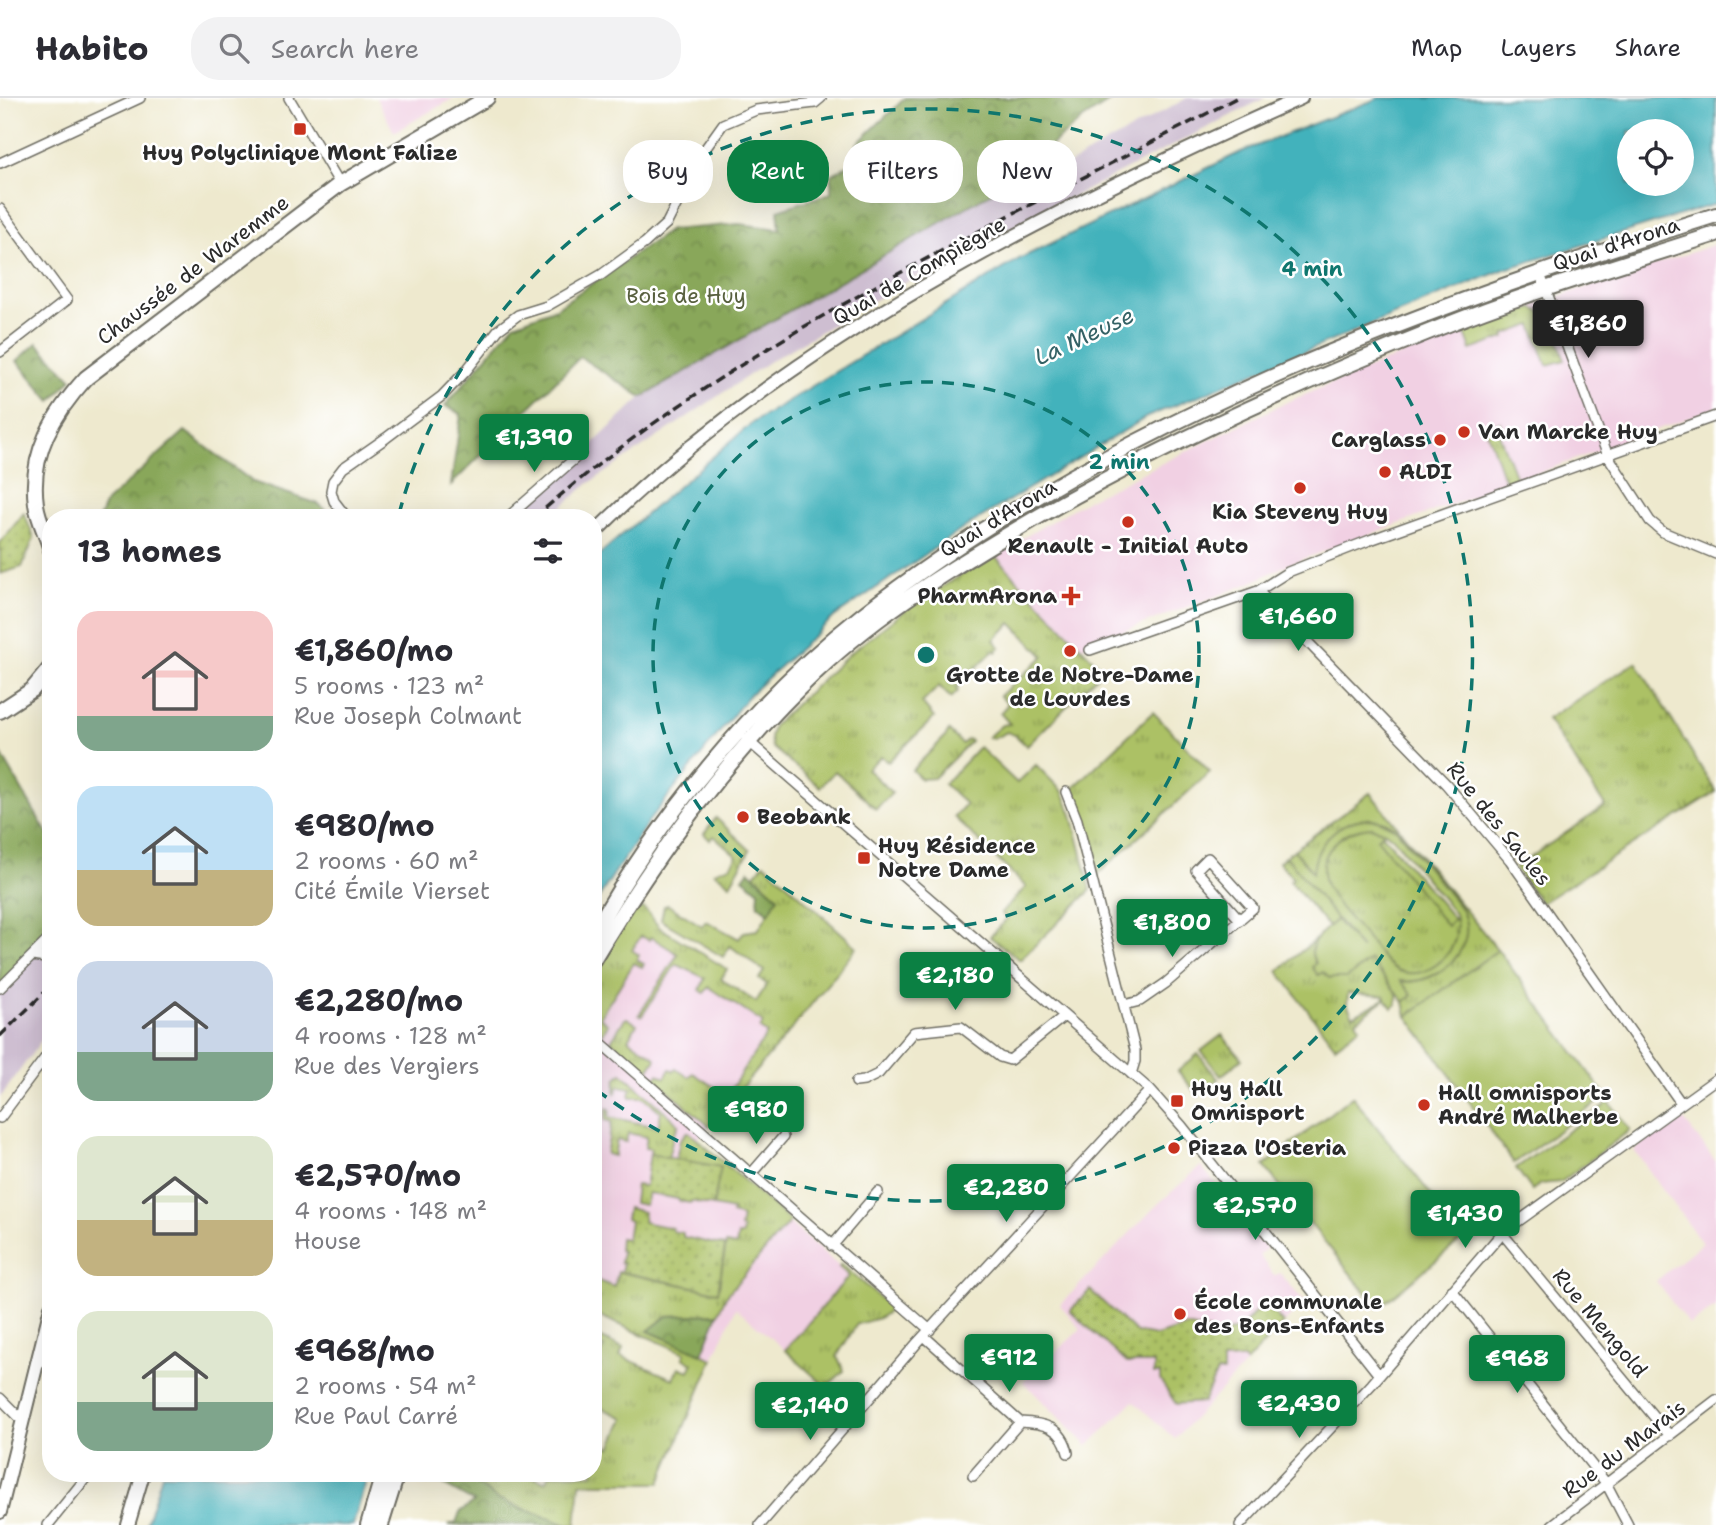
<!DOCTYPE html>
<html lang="en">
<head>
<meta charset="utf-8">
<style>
  :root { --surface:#fff; --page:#f2f2f3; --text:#2b2b33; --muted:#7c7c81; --line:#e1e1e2; --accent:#0b8043 }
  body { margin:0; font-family:"Shantell Sans",sans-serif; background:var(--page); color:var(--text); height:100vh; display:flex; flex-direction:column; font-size:26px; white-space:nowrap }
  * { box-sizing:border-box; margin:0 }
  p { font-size:23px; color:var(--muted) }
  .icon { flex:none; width:38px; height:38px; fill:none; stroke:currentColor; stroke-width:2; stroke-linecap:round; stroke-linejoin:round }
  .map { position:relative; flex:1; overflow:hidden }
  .panel { position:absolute; left:42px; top:411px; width:560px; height:973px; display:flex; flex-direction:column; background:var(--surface); border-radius:28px; box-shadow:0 7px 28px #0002 }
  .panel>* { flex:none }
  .top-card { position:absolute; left:623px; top:42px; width:665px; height:63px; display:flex; gap:14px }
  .tools { position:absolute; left:1617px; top:21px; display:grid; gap:14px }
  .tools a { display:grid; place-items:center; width:77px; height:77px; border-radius:50%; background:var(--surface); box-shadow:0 7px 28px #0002; font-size:35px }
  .price { position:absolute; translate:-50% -60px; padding:0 16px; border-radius:7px; background:var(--accent); color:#fff; font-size:23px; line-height:46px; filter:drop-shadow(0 2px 4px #0008) }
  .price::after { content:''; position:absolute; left:50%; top:42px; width:21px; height:16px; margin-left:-10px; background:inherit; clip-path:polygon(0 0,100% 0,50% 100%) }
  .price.on { background:#222; color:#fff }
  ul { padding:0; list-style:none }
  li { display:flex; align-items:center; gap:21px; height:175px; padding:0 35px }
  li span { display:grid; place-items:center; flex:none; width:196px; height:140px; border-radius:21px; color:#555 }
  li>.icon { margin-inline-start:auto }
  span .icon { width:84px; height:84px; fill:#fffc; stroke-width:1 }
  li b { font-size:30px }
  h2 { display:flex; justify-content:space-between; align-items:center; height:84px; padding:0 35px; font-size:30px }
  .tag { padding:0 24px; border-radius:28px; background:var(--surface); box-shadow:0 7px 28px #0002; font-size:24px; line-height:63px }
  .tag.on { background:var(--accent); color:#fff }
  header { display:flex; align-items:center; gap:42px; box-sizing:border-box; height:98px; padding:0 35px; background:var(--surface); border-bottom:2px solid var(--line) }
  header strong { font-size:33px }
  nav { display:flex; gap:38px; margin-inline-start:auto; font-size:24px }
  .search { width:490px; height:63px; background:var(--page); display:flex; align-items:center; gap:18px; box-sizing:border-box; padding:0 24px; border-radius:28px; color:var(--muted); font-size:26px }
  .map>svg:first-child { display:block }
  .built { fill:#f1d0e3 }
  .railway { fill:#cebed1 }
  .grass { fill:url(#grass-tufts); stroke:#6c7648; stroke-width:2 }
  .forest { fill:url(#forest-crowns); stroke:#5a6942; stroke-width:2 }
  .park { fill:url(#park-dots); stroke:#6c7648; stroke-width:2 }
  .garden { fill:#acc165; stroke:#6c7648; stroke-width:2; fill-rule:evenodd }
  .water { fill:#42b2bc; stroke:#366e74; stroke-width:2; fill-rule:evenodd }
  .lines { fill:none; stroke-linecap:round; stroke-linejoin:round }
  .street-casing { stroke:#6f6e64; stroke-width:12 }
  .secondary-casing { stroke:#6f6e64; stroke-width:16 }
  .primary-casing { stroke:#6f6e64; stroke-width:18 }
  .street { stroke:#fff; stroke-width:9 }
  .secondary { stroke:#fff; stroke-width:12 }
  .primary { stroke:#fff; stroke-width:14 }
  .rail { stroke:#2b2b2b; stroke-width:3.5; stroke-dasharray:10 5; stroke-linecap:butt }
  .ring { fill:none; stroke:#0f766e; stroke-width:3.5; stroke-dasharray:12 9 }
  .poi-dot { fill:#c8321e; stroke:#fff; stroke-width:2.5 }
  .labels { text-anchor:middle; stroke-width:5; stroke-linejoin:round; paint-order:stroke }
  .poi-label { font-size:21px; font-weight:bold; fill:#2b2b2b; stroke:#fff; text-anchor:start }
  .street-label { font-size:21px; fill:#2b2b2b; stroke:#fff }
  .park-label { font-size:21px; fill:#58603f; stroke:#fff }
  .water-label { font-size:23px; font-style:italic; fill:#346165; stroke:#fff }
  .centre { fill:#0f766e; stroke:#fff; stroke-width:3.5 }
  .ring-label { font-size:21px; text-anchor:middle; font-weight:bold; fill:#0f766e; stroke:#fff; stroke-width:5; stroke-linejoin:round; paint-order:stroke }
</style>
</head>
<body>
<header>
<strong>Habito</strong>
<div class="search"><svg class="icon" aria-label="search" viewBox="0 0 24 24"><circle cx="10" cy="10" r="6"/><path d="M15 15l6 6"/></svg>Search here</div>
<nav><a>Map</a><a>Layers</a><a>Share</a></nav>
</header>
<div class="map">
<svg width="1716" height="1427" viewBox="0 0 1716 1427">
  <defs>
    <pattern id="grass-tufts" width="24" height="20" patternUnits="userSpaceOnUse" patternTransform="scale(1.75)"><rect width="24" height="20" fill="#acc165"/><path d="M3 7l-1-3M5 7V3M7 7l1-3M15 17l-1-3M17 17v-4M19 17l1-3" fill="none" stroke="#8c9d53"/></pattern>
    <pattern id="forest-crowns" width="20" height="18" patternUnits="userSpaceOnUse" patternTransform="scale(1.75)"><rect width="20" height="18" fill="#89a75a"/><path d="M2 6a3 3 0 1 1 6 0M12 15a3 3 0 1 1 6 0" fill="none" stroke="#70884b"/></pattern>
    <pattern id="park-dots" width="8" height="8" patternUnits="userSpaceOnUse" patternTransform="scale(1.75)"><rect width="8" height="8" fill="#acc165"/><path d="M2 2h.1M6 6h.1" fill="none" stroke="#8c9d53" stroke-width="1.8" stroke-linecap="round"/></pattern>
  </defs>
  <rect width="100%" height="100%" fill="#fff"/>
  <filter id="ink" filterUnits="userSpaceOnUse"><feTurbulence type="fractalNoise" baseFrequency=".0143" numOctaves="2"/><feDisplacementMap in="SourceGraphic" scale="14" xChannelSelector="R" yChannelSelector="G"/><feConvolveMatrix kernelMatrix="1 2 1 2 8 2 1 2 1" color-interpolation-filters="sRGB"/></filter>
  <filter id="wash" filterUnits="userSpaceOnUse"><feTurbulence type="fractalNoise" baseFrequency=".00686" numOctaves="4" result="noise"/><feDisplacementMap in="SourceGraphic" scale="28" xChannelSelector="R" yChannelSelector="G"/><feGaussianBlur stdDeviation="1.57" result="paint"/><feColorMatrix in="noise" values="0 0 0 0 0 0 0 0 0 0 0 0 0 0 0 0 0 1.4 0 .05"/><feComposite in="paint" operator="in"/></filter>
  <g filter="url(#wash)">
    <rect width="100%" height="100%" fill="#eee9ce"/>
    <path class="built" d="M376,0H454L394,34Z
      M1716,146V310L1289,466L1248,486L1082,549L994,457L1091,400L1287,304L1386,263L1534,207Z
      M624,822L794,928L696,1043L850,1178L785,1252L736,1210L713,1261L593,1209V881Z
      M1679,1015L1716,1064V1209L1689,1227L1656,1183L1702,1145L1634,1052Z
      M1201,1068L1267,1150L1259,1157L1274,1178L1280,1175L1304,1204L1175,1341L1133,1303L1088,1348L1023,1284L1081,1231L1060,1207L1157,1107Z"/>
    <path class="railway" d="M1187,0H1265L897,189L770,263L588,386L549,420H509L582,356L642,299L999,90L1044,80Z
      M51,855V929L0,1000V890L33,858Z"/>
    <path class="grass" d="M1533,210C1554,218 1557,242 1565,262L1547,267L1532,227L1504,237L1505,240L1471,252L1464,233Z
      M1500,324L1504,334L1499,336L1516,380L1505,384L1486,330Z
      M994,457L1103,572L1027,648L1015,637L1007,634L993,641L988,639L1002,627L1010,626L1000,615L1008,606L1000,598L1044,558L1011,525L994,542L1000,549L996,554L994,552L956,590L958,593L951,600L939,588L922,605L934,620L888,664L881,658L867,671L892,695L876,711L835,673L820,689L772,649L770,640L773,628L849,556L911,508Z
      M1636,564L1716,694L1541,805L1515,770L1605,708L1547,621Z
      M1153,614L1210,674L1097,777L1070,693Z
      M949,633L962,646L968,641L971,643L934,680L921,681L912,672L945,639Z
      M979,649L1017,685L1036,667L1063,694L1072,717L1091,792L1020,862L990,839L1007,821L1001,815L1026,789L954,719L966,706L944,686Z
      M1370,695L1498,852L1407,918L1404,904L1412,897L1400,883C1438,889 1481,850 1461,810L1400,734C1366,702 1315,733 1314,776L1294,752Z
      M716,720L750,752L730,786L714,774L730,768L737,758L714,738L710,742L704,736Z
      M1371,729L1385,734L1377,740L1447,827L1456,820C1458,836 1454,852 1441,863C1429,875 1412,879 1397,872C1383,866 1373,848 1364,837C1353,824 1329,801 1324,786C1313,755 1343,731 1371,729Z
      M1286,758L1337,821L1328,829L1290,783L1293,780L1279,764Z
      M764,765L857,849L794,928L709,1028L655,981L658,976L665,980L670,971L674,973L676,971L689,979L693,975L727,997L767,936L760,931L763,925L709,889L704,895L700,892L705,880L676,866L642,918L639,917L678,856L651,839L649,842L641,838L632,852L639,857L637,862L644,866L642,869L634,865L600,919L608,926L603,936L593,926V881L624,822L633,812L644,810L659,829L727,871L721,881L756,904L767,886L759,881L764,873L730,848L723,859L661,822L664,808L668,807L702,828L706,823L739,841L744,834L758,832L778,799L755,777Z
      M1316,841L1312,857L1319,877L1323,874C1348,885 1350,878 1370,862L1397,895V906L1392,910L1384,898L1348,895L1347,906L1353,918L1385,901L1356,923L1360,929L1335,948L1278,873Z
      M627,920L637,926L628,941L654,958L656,961L647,974L611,943L624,922Z
      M1222,937L1242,961L1221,978L1201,953Z
      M1198,956L1218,981L1198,997L1178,973Z
      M622,975L679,1026L674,1036L668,1060L650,1056L651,1051L645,1050L647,1039L628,1035L626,1044L617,1042L614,1058L606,1056L612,1024L605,1022L607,1010L610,1011L609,1019L658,1029L661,1014L643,999H630L631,990L619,988L615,996L616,981Z
      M1609,1004L1630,1032L1561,1084L1540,1086L1532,1092L1516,1070Z
      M687,1034H689L790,1123L726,1198L718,1216L667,1218L648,1233L713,1261L660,1385H580L576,1427H567L497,1401L462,1376H528L546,1384L550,1376H593V1342L611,1350L624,1320L593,1306V1275L604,1249L593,1245V1236L623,1250L620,1258L673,1281L679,1269L689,1273L693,1265L683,1260L685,1255L593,1215V1181L614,1189L618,1174L718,1194L726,1146L736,1148L738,1137H742L743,1131L740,1130L742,1119L732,1116L733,1112L713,1108L720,1069L676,1061L680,1042Z
      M841,1166L892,1211L879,1220L857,1226L837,1258L844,1273L826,1289L785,1252L849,1178L839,1169Z"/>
    <path class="forest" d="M905,0H1115L1083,21L999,90L642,299L580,259L451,387L461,316L445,308L514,226L556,210L670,132L739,126L780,131L778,112L831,95V77L863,58L857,46Z
      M37,245L72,281L51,303L17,263Z
      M185,333L253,384L319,406L333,420H99L106,404Z
      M0,654L51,742V855L33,858L0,890Z
      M749,772L778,799L769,815L758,807L759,793L743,780Z
      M718,1216L702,1256L648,1233L667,1218Z
      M427,1376H462L497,1401L567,1427H448L456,1425L460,1414L474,1404L442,1386L424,1385Z"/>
    <path class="park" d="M24,415L34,440L22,469L0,476V445Z
      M650,1056L721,1069L713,1108L691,1103L690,1105L679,1103L678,1101L648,1095L645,1107L634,1105L636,1087L645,1088Z
      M628,1110L644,1114L643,1124L672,1130V1133L683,1135V1139L725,1148L718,1194L621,1174L623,1165H620L622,1153L619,1152L620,1140L627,1141L630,1123L626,1121Z
      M1090,1192L1135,1234L1156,1238L1187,1228L1221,1236L1241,1230L1264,1204L1283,1225L1246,1265L1243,1261L1223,1262V1274H1217L1203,1304L1176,1306L1160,1282V1276H1154V1265H1127L1070,1213Z"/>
    <path class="garden" d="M1365,721L1378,722L1396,731L1459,808C1484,846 1440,888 1401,883L1412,897L1404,904L1370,862L1347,880H1329L1323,874L1318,877L1312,869L1316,865C1303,847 1324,833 1336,822L1361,851L1286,758L1294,752L1313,775C1315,746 1336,724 1365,721ZM1371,729L1385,734L1394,741L1455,816C1459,833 1455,849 1443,861C1431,873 1415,879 1399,873C1385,867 1375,849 1365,838C1344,813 1304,780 1333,747C1343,735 1356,730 1371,729Z
      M1382,736L1454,821L1447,828L1377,740Z
      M1498,852L1606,998L1514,1065L1407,918Z
      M1352,998L1465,1139L1378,1210L1264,1068Z"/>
    <path class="water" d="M1379,0H1716V106L1505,171L1147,319L967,428L834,519L750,596L648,724L593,808V464L601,455L752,325L1021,160L1241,54ZM1629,33H1682V86H1629Z
      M162,1376H368L353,1427H146Z"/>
  </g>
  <g filter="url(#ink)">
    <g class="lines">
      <defs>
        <path id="street" d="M289,0L340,86
          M0,65L140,0
          M0,111L67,202L0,254
          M1540,176L1608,358L1650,423L1663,434L1716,456
          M347,420L334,403L331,393L333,383L343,370L386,340L442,298L466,273L498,232L518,217L547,208L601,177L645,145L667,125L703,54L723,26L756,12L815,5L821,0
          M507,420L581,355
          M1090,552L1258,493
          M746,641L1150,992L1182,1028L1379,1277
          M1066,694L1077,722L1135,952V963L1131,976
          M33,858L51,861
          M0,890L51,839
          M1124,907L1140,903L1166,885L1253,810L1208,760L1196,772L1240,822
          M593,938L930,1232
          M856,984L864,983L878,976L914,934L961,929L1000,959L1010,962L1063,919
          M1681,1005L1510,762L1446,686L1258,493L1288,474L1370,442L1716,318
          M0,1020L51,952
          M751,1076L783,1039
          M1502,1135L1670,1338
          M832,1148L878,1094
          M1452,1192L1606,1385L1628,1427
          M924,1238L1020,1324C1044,1325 1063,1329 1068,1355
          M0,1300L22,1322
          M973,1378L1020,1324
          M48,1427L89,1376
          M760,1427L918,1244L1150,992
          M1240,1427L1372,1286L1502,1135L1716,981
          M1552,1427L1716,1302"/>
        <path id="secondary" d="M593,436C787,243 1053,110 1301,0
          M0,1414L51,1209
          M128,1427L143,1376"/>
        <path id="primary" d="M51,452C47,437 38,422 36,406C29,356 54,315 86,280L340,86L487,0
          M0,613L32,592L51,569
          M593,837C657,721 757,600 861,518C1106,326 1422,209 1716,117
          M593,862C656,757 727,658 816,574C881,512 960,465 1036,420C1166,345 1302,284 1441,229C1531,193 1624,166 1716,136
          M368,1427L383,1376
          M381,1427L397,1376"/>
      </defs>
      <use href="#street" class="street-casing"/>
      <use href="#secondary" class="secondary-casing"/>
      <use href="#primary" class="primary-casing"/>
      <use href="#street" class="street"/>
      <use href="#secondary" class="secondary"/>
      <use href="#primary" class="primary"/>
      <path class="rail" d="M534,420C740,238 996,129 1236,0
        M0,938L51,888"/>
    </g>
  </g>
  <g class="ring">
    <circle cx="926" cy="557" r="273"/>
    <path d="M399 416A546 546 0 1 1 594 990"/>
  </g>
  <g class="poi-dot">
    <rect x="293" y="24" width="14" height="14" rx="3.5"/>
    <circle cx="1464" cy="334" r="7"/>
    <circle cx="1440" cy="342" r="7"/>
    <circle cx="1385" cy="374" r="7"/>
    <circle cx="1300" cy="390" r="7"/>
    <circle cx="1128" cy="424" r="7"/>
    <path d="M1067.5 487.5h7v7h7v7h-7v7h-7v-7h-7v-7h7z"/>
    <circle cx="1070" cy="553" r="7"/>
    <circle cx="743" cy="719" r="7"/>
    <rect x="857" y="753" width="14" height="14" rx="3.5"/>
    <rect x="1170" y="996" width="14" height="14" rx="3.5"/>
    <circle cx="1424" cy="1007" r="7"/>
    <circle cx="1174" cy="1050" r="7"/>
    <circle cx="1180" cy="1216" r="7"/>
  </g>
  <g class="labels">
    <g class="poi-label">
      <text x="300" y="62" text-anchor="middle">Huy Polyclinique Mont Falize</text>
      <text x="1478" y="341">Van Marcke Huy</text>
      <text x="1426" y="349" text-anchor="end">Carglass</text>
      <text x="1399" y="381">ALDI</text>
      <text x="1300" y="421" text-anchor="middle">Kia Steveny Huy</text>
      <text x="1128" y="455" text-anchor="middle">Renault - Initial Auto</text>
      <text x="1057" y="505" text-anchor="end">PharmArona</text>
      <text x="1070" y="584" text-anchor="middle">Grotte de Notre-Dame<tspan x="1070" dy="24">de Lourdes</tspan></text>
      <text x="757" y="726">Beobank</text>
      <text x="878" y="755">Huy Résidence<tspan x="878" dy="24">Notre Dame</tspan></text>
      <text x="1191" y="998">Huy Hall<tspan x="1191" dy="24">Omnisport</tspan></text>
      <text x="1438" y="1002">Hall omnisports<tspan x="1438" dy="24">André Malherbe</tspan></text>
      <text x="1188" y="1057">Pizza l'Osteria</text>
      <text x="1194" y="1211">École communale<tspan x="1194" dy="24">des Bons-Enfants</tspan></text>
    </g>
    <g class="street-label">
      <text transform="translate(1616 146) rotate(-18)" y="7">Quai d'Arona</text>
      <text transform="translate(193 172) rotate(-37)" y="7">Chaussée de Waremme</text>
      <text transform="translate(919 173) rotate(-30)" y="7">Quai de Compiègne</text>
      <text transform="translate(998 420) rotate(-31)" y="7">Quai d'Arona</text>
      <text transform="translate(1499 726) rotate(51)" y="7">Rue des Saules</text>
      <text transform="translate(1600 1225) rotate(50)" y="7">Rue Mengold</text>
      <text transform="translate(1624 1351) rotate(-37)" y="7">Rue du Marais</text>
    </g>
    <g class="park-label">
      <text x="686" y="205">Bois de Huy</text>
    </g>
    <g class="water-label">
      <text transform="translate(1084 238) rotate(-25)" y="8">La Meuse</text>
    </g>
  </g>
  <circle cx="926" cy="557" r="10" class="centre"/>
  <g class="ring-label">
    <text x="1312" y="178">4 min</text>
    <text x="1119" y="371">2 min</text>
  </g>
</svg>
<div class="tools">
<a><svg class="icon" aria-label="locate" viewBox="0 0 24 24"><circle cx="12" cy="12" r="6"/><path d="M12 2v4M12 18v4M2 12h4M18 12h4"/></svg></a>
</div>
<b class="price on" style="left:1588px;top:262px">€1,860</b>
<b class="price" style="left:534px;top:376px">€1,390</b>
<b class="price" style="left:1298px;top:555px">€1,660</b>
<b class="price" style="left:1172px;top:861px">€1,800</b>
<b class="price" style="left:955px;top:914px">€2,180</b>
<b class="price" style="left:756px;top:1048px">€980</b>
<b class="price" style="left:1006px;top:1126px">€2,280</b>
<b class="price" style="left:1255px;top:1144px">€2,570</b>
<b class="price" style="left:1465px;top:1152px">€1,430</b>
<b class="price" style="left:1009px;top:1296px">€912</b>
<b class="price" style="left:1517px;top:1297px">€968</b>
<b class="price" style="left:1299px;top:1342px">€2,430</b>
<b class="price" style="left:810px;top:1344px">€2,140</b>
<div class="top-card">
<a class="tag">Buy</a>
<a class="tag on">Rent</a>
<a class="tag">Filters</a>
<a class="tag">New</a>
</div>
<section class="panel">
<h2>13 homes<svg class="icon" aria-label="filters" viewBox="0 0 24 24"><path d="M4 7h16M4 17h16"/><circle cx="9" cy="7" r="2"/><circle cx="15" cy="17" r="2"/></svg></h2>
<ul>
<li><span style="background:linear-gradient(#f6c9c9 75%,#7fa58c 0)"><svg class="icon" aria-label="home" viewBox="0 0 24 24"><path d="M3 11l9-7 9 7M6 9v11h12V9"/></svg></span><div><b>€1,860/mo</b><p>5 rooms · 123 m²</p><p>Rue Joseph Colmant</p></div></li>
<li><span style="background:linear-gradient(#bfe0f5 60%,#c2b280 0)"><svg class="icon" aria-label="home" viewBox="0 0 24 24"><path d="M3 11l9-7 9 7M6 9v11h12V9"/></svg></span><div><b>€980/mo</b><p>2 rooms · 60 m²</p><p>Cité Émile Vierset</p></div></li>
<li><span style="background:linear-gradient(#c9d6e8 65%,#7fa58c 0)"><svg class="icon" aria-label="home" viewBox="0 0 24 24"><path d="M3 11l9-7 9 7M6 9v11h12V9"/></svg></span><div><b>€2,280/mo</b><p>4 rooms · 128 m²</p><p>Rue des Vergiers</p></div></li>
<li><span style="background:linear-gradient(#dfe7d0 60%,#c2b280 0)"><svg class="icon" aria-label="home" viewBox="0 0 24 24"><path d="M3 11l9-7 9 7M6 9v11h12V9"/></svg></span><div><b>€2,570/mo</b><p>4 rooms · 148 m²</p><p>House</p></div></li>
<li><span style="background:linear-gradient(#dfe7d0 65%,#7fa58c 0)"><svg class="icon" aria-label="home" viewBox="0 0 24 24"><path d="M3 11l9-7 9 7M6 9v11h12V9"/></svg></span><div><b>€968/mo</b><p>2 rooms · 54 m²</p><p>Rue Paul Carré</p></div></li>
</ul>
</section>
</div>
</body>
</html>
